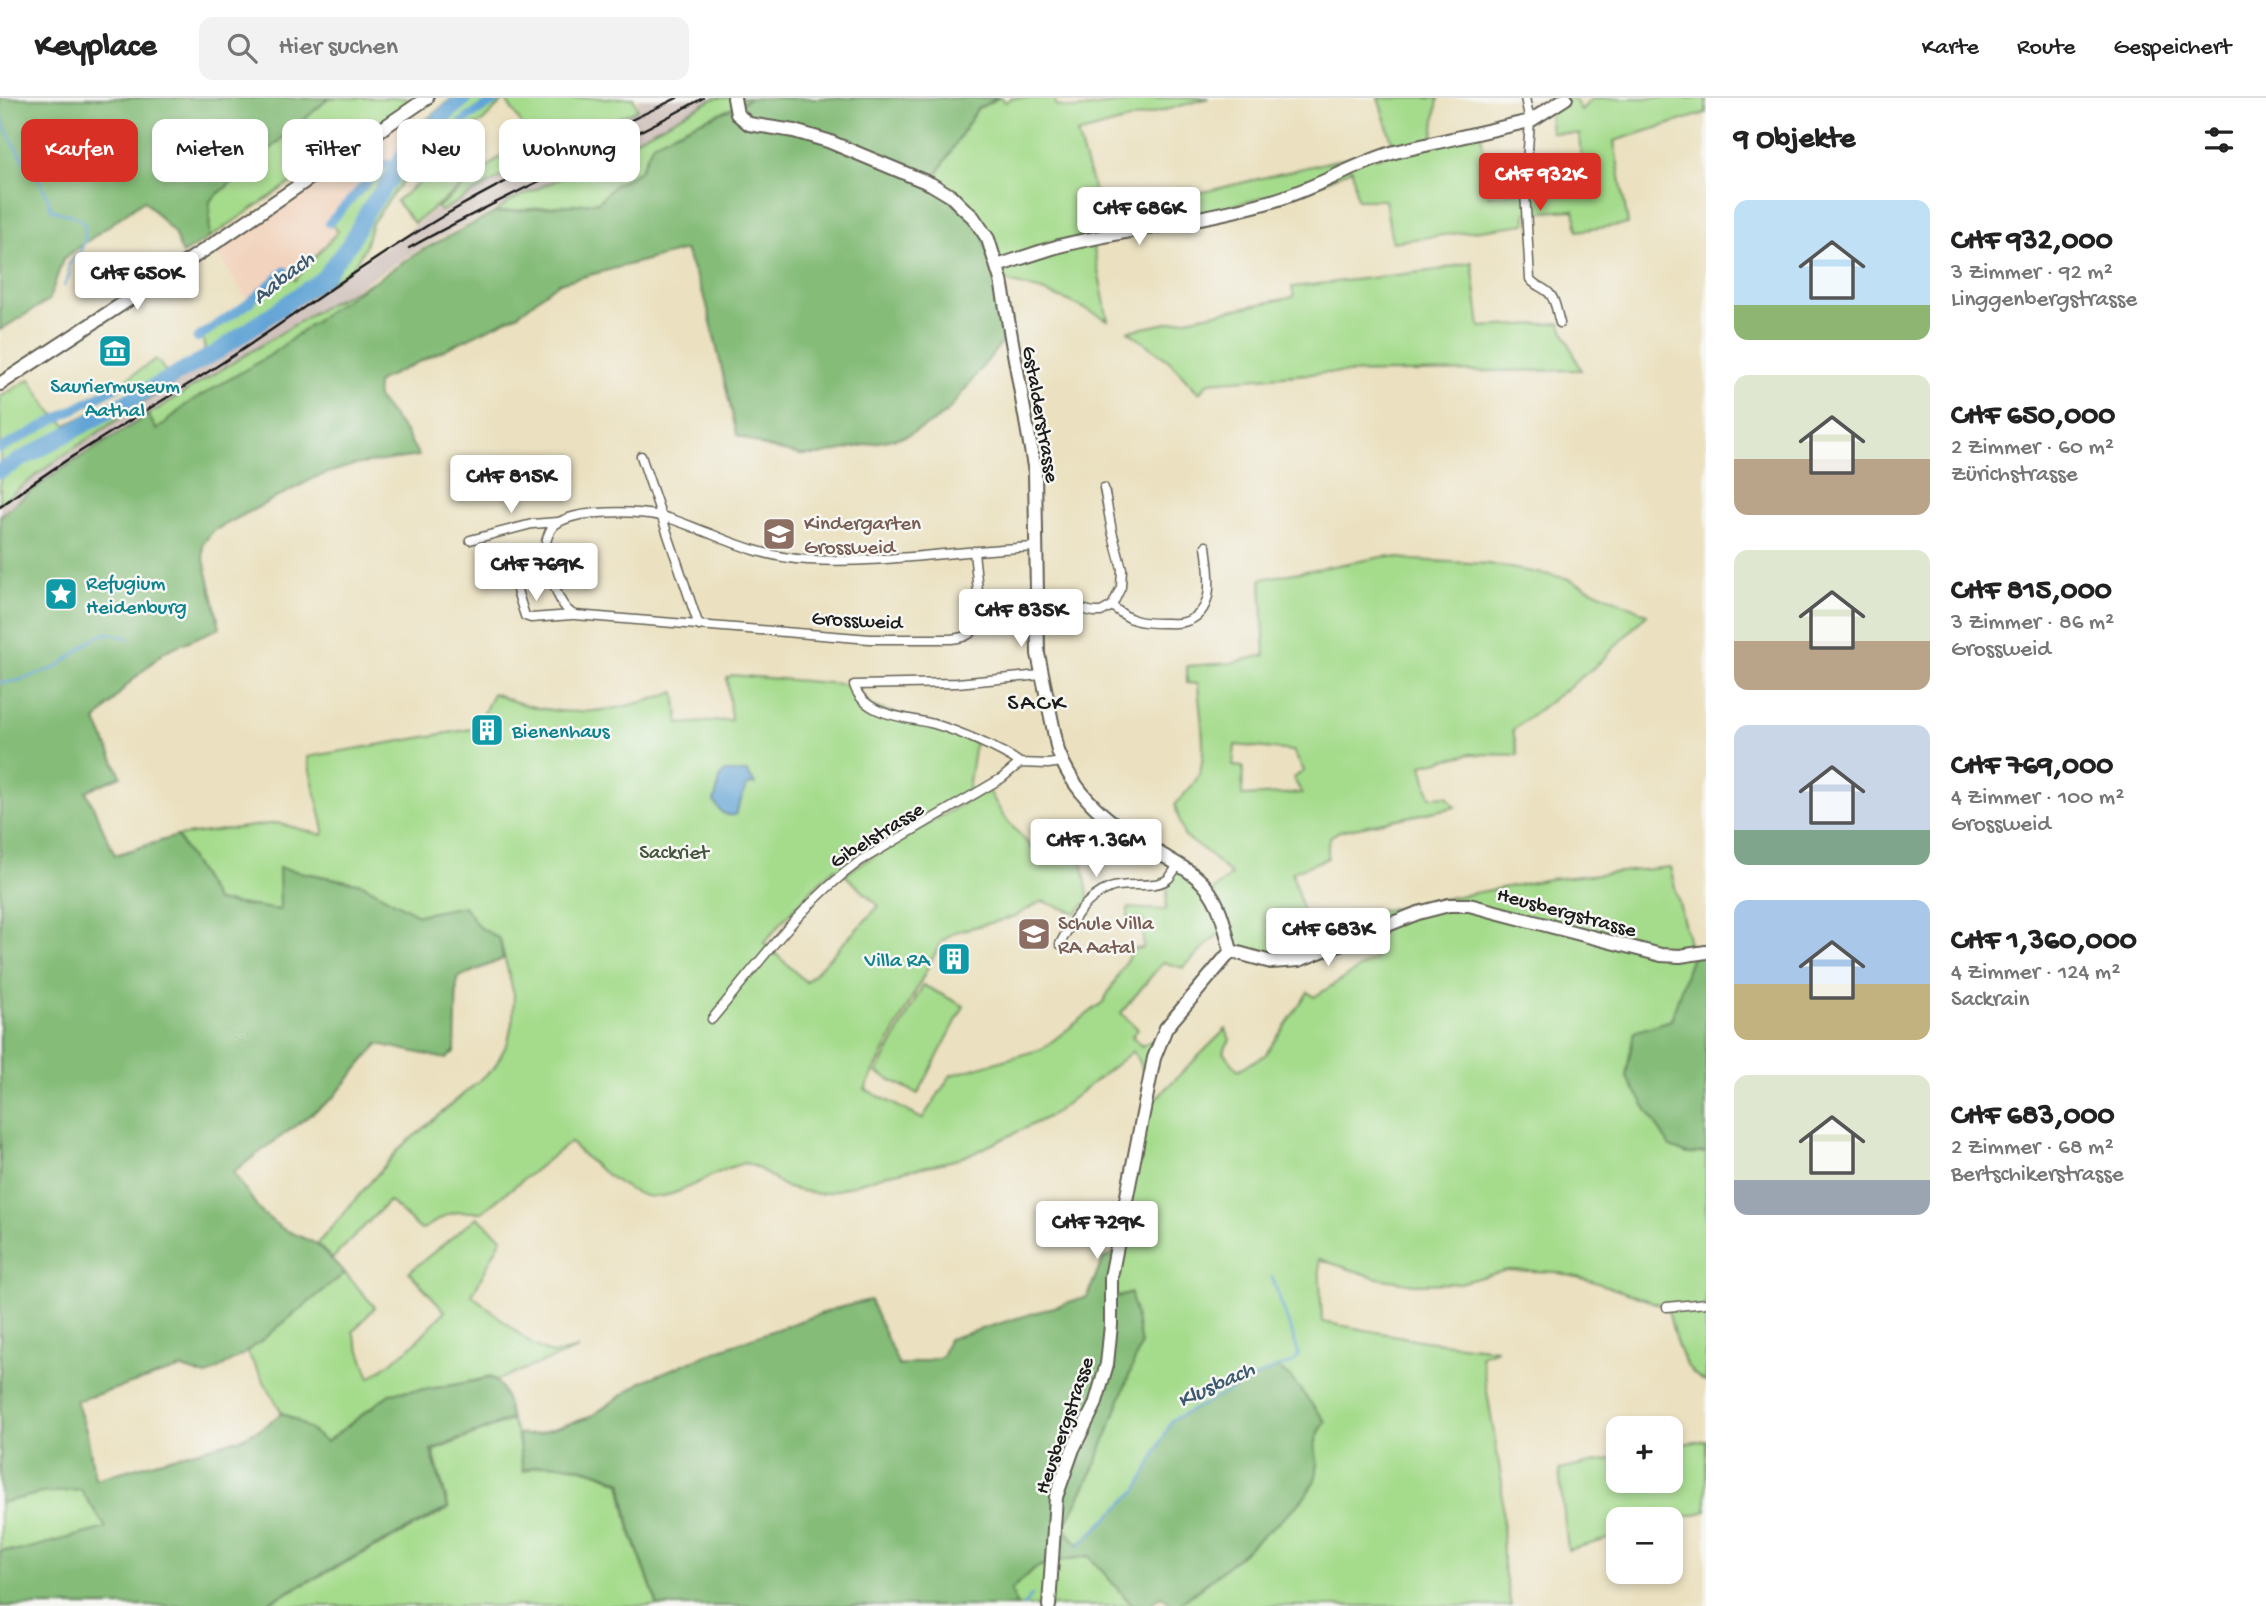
<!DOCTYPE html>
<html lang="de">
<head>
<meta charset="utf-8">
<style>
  :root { --surface:#fff; --page:#f2f2f2; --text:#222; --muted:#767676; --line:#e0e0e0; --accent:#d93025 }
  body { margin:0; font-family:"Gochi Hand",sans-serif; background:var(--page); color:var(--text); height:100vh; display:flex; flex-direction:column; font-size:26px; white-space:nowrap }
  * { box-sizing:border-box; margin:0 }
  p { font-size:23px; color:var(--muted) }
  .icon { flex:none; width:38px; height:38px; fill:none; stroke:currentColor; stroke-width:2; stroke-linecap:round; stroke-linejoin:round }
  .map { position:relative; flex:1; overflow:hidden }
  .side { display:flex; flex-direction:column; background:var(--surface); width:560px }
  .side>* { flex:none }
  .guide { position:absolute; left:21px; top:21px; width:665px; height:63px; display:flex; gap:14px }
  .tools { position:absolute; left:1606px; top:1318px; display:grid; gap:14px }
  .tools a { display:grid; place-items:center; width:77px; height:77px; border-radius:14px; background:var(--surface); box-shadow:0 4px 10px #0003; font-size:35px }
  .price { position:absolute; translate:-50% -60px; padding:0 16px; border-radius:7px; background:#fff; color:#222; font-size:23px; line-height:46px; filter:drop-shadow(0 2px 4px #0008) }
  .price::after { content:''; position:absolute; left:50%; top:42px; width:21px; height:16px; margin-left:-10px; background:inherit; clip-path:polygon(0 0,100% 0,50% 100%) }
  .price.current { background:var(--accent); color:#fff }
  ul { padding:0; list-style:none }
  li { display:flex; align-items:center; gap:21px; height:175px; padding:0 28px }
  li span { display:grid; place-items:center; flex:none; width:196px; height:140px; border-radius:14px; color:#555 }
  li>.icon { margin-inline-start:auto }
  span .icon { width:84px; height:84px; fill:#fffc; stroke-width:1 }
  li b { font-size:30px }
  h2 { display:flex; justify-content:space-between; align-items:center; height:84px; padding:0 28px; font-size:30px }
  .tag { padding:0 24px; border-radius:14px; background:var(--surface); box-shadow:0 4px 10px #0003; font-size:24px; line-height:63px }
  .tag.current { background:var(--accent); color:#fff }
  header { display:flex; align-items:center; gap:42px; box-sizing:border-box; height:98px; padding:0 35px; background:var(--surface); border-bottom:2px solid var(--line) }
  header strong { font-size:33px }
  nav { display:flex; gap:38px; margin-inline-start:auto; font-size:24px }
  .search { width:490px; height:63px; background:var(--page); display:flex; align-items:center; gap:18px; box-sizing:border-box; padding:0 24px; border-radius:14px; color:var(--muted); font-size:26px }
  main { display:flex; flex:1; min-height:0 }
  .map>svg:first-child { display:block }
  .built { fill:#f2d4be }
  .industrial { fill:#cfc0ba }
  .green { fill:#a5dc8c; stroke:#607c54; stroke-width:2; fill-rule:evenodd }
  .forest { fill:#84bc78; stroke:#506c4a; stroke-width:2 }
  .water { fill:#62a4d6; stroke:#3f6079; stroke-width:2 }
  .lines { fill:none; stroke-linecap:round; stroke-linejoin:round }
  .stream { stroke:#62a4d6; stroke-width:2.5 }
  .canal { stroke:#62a4d6; stroke-width:9 }
  .river { stroke:#62a4d6; stroke-width:16 }
  .street-casing { stroke:#646155; stroke-width:11 }
  .secondary-casing { stroke:#646155; stroke-width:16 }
  .street { stroke:#fff; stroke-width:8 }
  .secondary { stroke:#fff; stroke-width:12 }
  .rail { stroke:#1c1c1c; stroke-width:2.5 }
  .labels { text-anchor:middle; stroke-width:5; stroke-linejoin:round; paint-order:stroke }
  .culture-label { font-size:21px; fill:#0d838f; stroke:#f6f6f2; text-anchor:start }
  .street-label { font-size:21px; fill:#1c1c1c; stroke:#f6f6f2 }
  .education-label { font-size:21px; fill:#785e54; stroke:#f6f6f2; text-anchor:start }
  .park-label { font-size:21px; fill:#45563e; stroke:#f6f6f2 }
  .water-label { font-size:23px; font-style:italic; fill:#3c5970; stroke:#f6f6f2 }
  .quarter-label { font-size:24px; letter-spacing:2px; fill:#1c1c1c; stroke:#f6f6f2 }
</style>
</head>
<body>
<header>
<strong>Keyplace</strong>
<div class="search"><svg class="icon" aria-label="search" viewBox="0 0 24 24"><circle cx="10" cy="10" r="6"/><path d="M15 15l6 6"/></svg>Hier suchen</div>
<nav><a>Karte</a><a>Route</a><a>Gespeichert</a></nav>
</header>
<main>
<div class="map">
<svg width="1706" height="1508" viewBox="0 0 1706 1508">
  <rect width="100%" height="100%" fill="#f6f6f2"/>
  <filter id="ink" filterUnits="userSpaceOnUse"><feTurbulence type="fractalNoise" baseFrequency=".0143" numOctaves="2"/><feDisplacementMap in="SourceGraphic" scale="14" xChannelSelector="R" yChannelSelector="G"/><feConvolveMatrix kernelMatrix="1 2 1 2 8 2 1 2 1" color-interpolation-filters="sRGB"/></filter>
  <filter id="wash" filterUnits="userSpaceOnUse"><feTurbulence type="fractalNoise" baseFrequency=".00686" numOctaves="4" result="noise"/><feDisplacementMap in="SourceGraphic" scale="28" xChannelSelector="R" yChannelSelector="G"/><feGaussianBlur stdDeviation="1.57" result="paint"/><feColorMatrix in="noise" values="0 0 0 0 0 0 0 0 0 0 0 0 0 0 0 0 0 1.4 0 .05"/><feComposite in="paint" operator="in"/></filter>
  <g filter="url(#wash)">
    <rect width="100%" height="100%" fill="#ebe1c0"/>
    <path class="built" d="M414,15L420,26L406,39L393,65L328,123L339,133L294,183L283,172L248,203L216,153L307,87Z"/>
    <path class="industrial" d="M638,0H715L663,29L510,103L422,149L64,370L24,397L0,418V405L58,361L141,306L224,256L407,134L437,110L441,113L540,57L638,11Z"/>
    <path class="green" d="M329,0H416L209,140L210,103Z
      M452,0H633L638,11L540,57L441,113L437,110L528,36L505,1L482,24L462,33L402,84L372,125L365,149L353,169L224,256L141,306L58,361L0,405V299L30,281L49,311L66,327L135,294L128,280L156,261L166,274L141,290L205,255L202,234L248,203L283,172L295,182L338,133L328,123L379,68L385,65H393L406,39Z
      M715,0H750L735,9L689,28L654,45L640,73L615,87L599,104L494,115L510,103L565,78Z
      M998,0H1002L1005,4L1012,0H1055L1056,8L1077,11L1151,0H1209L1077,36L1102,118L1362,56L1375,60L1395,53L1378,0H1438L1432,44L1481,34L1489,98L1583,83L1579,36L1551,34L1549,13L1566,0H1574L1581,13L1592,0H1706V15L1614,43L1628,126L1578,133L1574,112L1526,115V126L1392,144L1385,102H1357L1352,71L1322,85L1092,142L1108,222L1071,204L1042,193L1001,182L931,86L977,11Z
      M458,54L476,77L414,125L396,103Z
      M1472,164L1480,229L1560,225L1581,272L1321,275L1209,284L1199,295L1169,263L1128,233L1294,199L1292,189L1438,172Z
      M372,184L333,210L269,258L187,306L157,332L148,317L328,206Z
      M1387,458L1413,462L1488,466L1566,480L1647,516L1597,567L1513,632L1518,657L1470,656L1422,667L1430,699L1447,698L1455,709L1340,733L1331,738L1328,746V760L1292,774L1302,811L1308,824L1301,829L1312,859L1299,862L1240,856L1225,830L1183,870L1163,864L1121,915L1138,931L1132,938L1141,948L1151,943H1160L1149,984L1133,953L1052,1017L974,1055L951,1063L885,1077L831,1094L818,1096L787,1090L756,1069L745,1065C722,1070 701,1084 680,1093C672,1096 663,1099 654,1099C628,1099 587,1062 570,1044L482,1114H458L447,1117L421,1132L389,1103L332,1161L317,1146L399,1051L494,970L508,944L513,920L514,897L500,842L478,828L464,808L418,817L362,786L280,770V812L216,803L177,738L277,725L323,737L324,732L307,659L477,630L493,595C556,624 612,616 675,594L679,626L731,622L727,580L732,577L854,587L870,608L935,627L975,644L967,698L841,774L835,770C809,793 786,818 764,845L806,884L879,808L845,777L862,765L988,691L1004,719L1042,761L1080,750L1089,802L1076,815L1042,803L1014,819L955,834L941,844L865,991L922,1021L951,977L1042,951L1103,904L1133,851L1143,850L1144,823L1128,821V810L1166,812L1168,782L1178,767L1210,795L1231,777L1208,755L1184,738L1175,707C1182,698 1195,687 1199,676C1208,654 1199,610 1198,586L1187,585V568L1231,565L1265,557L1261,481ZM1235,647L1293,653L1304,673L1293,680L1302,695L1242,698L1243,669L1233,668Z
      M1670,769L1692,857L1671,922L1687,1056L1706,1054V1284C1678,1271 1675,1236 1667,1209L1589,1182L1555,1174L1507,1172L1460,1185L1414,1186L1377,1180L1319,1161L1322,1224L1425,1243L1497,1251L1481,1257L1502,1384L1503,1467L1511,1508H1177L1209,1484L1302,1403L1318,1367L1314,1349L1319,1333L1172,1322L1138,1391L1079,1448L1064,1430L1095,1368L1131,1195L1110,1202L1143,1013L1226,931L1230,942L1223,954L1238,972L1265,957L1308,894L1314,899L1377,859L1366,836L1378,831L1373,814L1549,781Z
      M923,887L964,908L918,996L877,975Z
      M477,1119L502,1140L472,1197L533,1247L552,1256L578,1251L497,1282L490,1279L449,1288L391,1295L326,1344L298,1323L282,1315L247,1254L345,1175L375,1209L353,1234L370,1280L410,1250L445,1213L409,1174Z
      M511,1322L517,1335L523,1373C528,1372 534,1369 539,1368C562,1362 600,1374 620,1385L630,1433L658,1508H262L449,1411L433,1353Z
      M1706,1342V1413L1671,1423V1421H1619V1438L1568,1452L1559,1372L1619,1359V1382H1671V1348Z
      M81,1392L106,1430L18,1453L3,1452L0,1454V1405L42,1395Z
      M1089,1458L1132,1507L1135,1508H1017L1010,1493L1035,1470L1052,1464Z"/>
    <path class="forest" d="M0,0H329L210,103L209,140L182,156L174,135L144,102L63,161L49,202L0,232Z
      M750,0H998L977,11L931,86L981,130L1009,235L948,313L932,325L906,338L819,357H800L766,349L737,337L706,203L685,152L559,185C544,194 532,207 517,217L383,281L377,286V299L405,334L419,358L353,367L316,379L213,433L203,446V457L220,530L165,553L126,588L96,623L121,678L86,693L115,757L177,738L216,803L280,812L279,770L362,786L418,817L464,808L478,828L500,841L503,861L457,880L455,953L446,961L378,946L333,1000L233,1074L261,1114L281,1130L317,1146L345,1175L247,1254L206,1278L182,1270L76,1303L87,1335L95,1381L242,1340L262,1330L282,1315L298,1323L326,1344L391,1295L437,1290L490,1280C505,1286 507,1307 511,1321L431,1352L448,1410L261,1508H0V1454L3,1452L18,1453L106,1430L81,1392L42,1395L0,1405V418C45,379 97,349 148,317L157,332L187,306L269,258L333,210L422,152L494,115L598,104L615,87L640,73L653,45L689,28L735,9Z
      M1706,854V1054L1687,1056L1670,1049L1626,978L1634,934L1671,922L1692,857Z
      M1115,1154L1111,1201L1131,1195L1141,1246L1095,1368L1064,1430L1079,1447L1138,1391L1172,1322L1277,1269L1290,1279L1326,1324C1304,1351 1325,1360 1314,1384C1302,1407 1280,1422 1261,1439C1234,1463 1206,1486 1177,1508H1174L1161,1498L1147,1508L1132,1507L1089,1458L1052,1464L1035,1470L1011,1492L1017,1508H658L631,1433L621,1384C592,1369 555,1361 523,1372L518,1336L527,1337L540,1335L590,1319L643,1283L718,1252L834,1211L870,1202L899,1268L942,1259L948,1241L1087,1199L1103,1161Z"/>
    <path class="water" d="M725,674H747L755,686L747,687L735,717C724,719 720,713 714,704L721,678Z"/>
    <g class="lines">
      <path class="stream" d="M0,12L5,29L13,45L25,65L42,85L52,112L77,119L85,127V143L80,154L69,166V178L64,188
        M0,585L17,583L56,570L96,539L109,535L129,540
        M1079,1448L1138,1391L1172,1322L1277,1269L1293,1265L1299,1256L1272,1179
        M1023,1508L1032,1497"/>
      <path class="canal" d="M329,125L382,68L386,66L407,69L469,19L499,0
        M197,240L245,208L285,173
        M0,351L118,288"/>
      <path class="river" d="M0,373L217,254L323,180L350,145L368,112L390,82L407,51L464,0"/>
    </g>
  </g>
  <g filter="url(#ink)">
    <g class="lines">
      <defs>
        <path id="street" d="M1525,0L1530,23L1525,93L1530,181C1535,188 1543,189 1549,195C1556,202 1557,216 1560,225
          M641,358L699,528
          M470,442L532,426L558,424
          M974,453C975,470 984,520 973,533C967,539 959,540 951,541H870L575,517C555,509 547,463 546,444C548,437 550,430 556,426C577,411 636,413 661,418C678,422 694,430 711,436C742,449 773,460 808,462C884,466 960,452 1036,449
          M511,473L525,518L531,520L572,517
          M1037,507H1063L1094,514H1101L1112,508L1121,489L1122,471L1112,433L1104,390
          M1112,508C1130,523 1138,525 1162,525C1169,525 1177,526 1184,524C1218,515 1209,474 1206,448
          M1020,665C1001,651 958,633 934,626C908,619 864,619 854,587L957,585L1041,577
          M1060,846C1072,823 1084,800 1110,790C1126,783 1157,792 1169,780C1172,777 1175,771 1178,767
          M712,921C758,866 801,806 860,763L1002,680L1020,665L1048,666L1062,664
          M1667,1209L1706,1205"/>
        <path id="secondary" d="M734,0L737,16L749,26L794,33L828,43L931,86L951,98L962,109L973,119L988,141L1001,182L1035,374L1038,556L1058,653C1077,704 1118,731 1162,757C1177,766 1195,775 1206,789C1221,807 1225,830 1231,853
          M997,168C1019,161 1041,153 1063,147C1132,130 1203,123 1272,103C1315,91 1352,67 1395,54L1530,23L1566,0
          M0,286L212,147L427,0
          M1231,853L1271,864L1299,862L1418,815L1449,807H1469L1661,857L1680,858L1706,854
          M1049,1508L1056,1399L1073,1351L1095,1307L1107,1266L1111,1227V1179L1154,960L1166,930L1231,853"/>
      </defs>
      <use href="#street" class="street-casing"/>
      <use href="#secondary" class="secondary-casing"/>
      <use href="#street" class="street"/>
      <use href="#secondary" class="secondary"/>
      <path class="rail" d="M409,150C505,96 607,54 703,0
        M0,409C72,354 152,311 228,261C300,214 370,161 445,117C520,73 599,38 677,0"/>
    </g>
  </g>
  <defs>
    <symbol id="museum-square" viewBox="-11 -11 22 22"><rect x="-9" y="-9" width="18" height="18" rx="4" fill="#0f9aa8" stroke="#f6f6f2"/><path d="M0-6L6-3V-2H-6V-3ZM-5-1h2V3h-2ZM-1-1h2V3h-2ZM3-1h2V3H3ZM-6 4H6V6H-6Z" fill="#fff"/></symbol>
    <symbol id="school-square" viewBox="-11 -11 22 22"><rect x="-9" y="-9" width="18" height="18" rx="4" fill="#8d6e63" stroke="#f6f6f2"/><path d="M0-5L7-2L0 1L-7-2ZM-4 1L0 2.5L4 1V4Q0 6-4 4Z" fill="#fff"/></symbol>
    <symbol id="sight-square" viewBox="-11 -11 22 22"><rect x="-9" y="-9" width="18" height="18" rx="4" fill="#0f9aa8" stroke="#f6f6f2"/><path d="M0-6L1.8-2.2L6-1.7L2.9 1.2L3.7 5.4L0 3.3L-3.7 5.4L-2.9 1.2L-6-1.7L-1.8-2.2Z" fill="#fff"/></symbol>
    <symbol id="building-square" viewBox="-11 -11 22 22"><rect x="-9" y="-9" width="18" height="18" rx="4" fill="#0f9aa8" stroke="#f6f6f2"/><path d="M-4-6H4V6H1V3H-1V6H-4ZM-2.5-4.3h1.7v1.8h-1.7ZM.8-4.3h1.7v1.8H.8ZM-2.5-1h1.7V.8h-1.7ZM.8-1h1.7V.8H.8Z" fill="#fff"/></symbol>
  </defs>
  <g fill-rule="evenodd">
    <use href="#museum-square" x="96" y="234" width="38" height="38"/>
    <use href="#school-square" x="760" y="417" width="38" height="38"/>
    <use href="#sight-square" x="42" y="477" width="38" height="38"/>
    <use href="#building-square" x="468" y="613" width="38" height="38"/>
    <use href="#school-square" x="1015" y="817" width="38" height="38"/>
    <use href="#building-square" x="935" y="842" width="38" height="38"/>
  </g>
  <g class="labels">
    <g class="culture-label">
      <text x="115" y="294" text-anchor="middle">Sauriermuseum<tspan x="115" dy="24">Aathal</tspan></text>
      <text x="86" y="491">Refugium<tspan x="86" dy="24">Heidenburg</tspan></text>
      <text x="512" y="639">Bienenhaus</text>
      <text x="930" y="868" text-anchor="end">Villa RA</text>
    </g>
    <g class="street-label">
      <text transform="translate(1042 316) rotate(80)" y="7">Gstalderstrasse</text>
      <text transform="translate(857 521) rotate(3)" y="7">Grossweid</text>
      <text transform="translate(876 736) rotate(-32)" y="7">Gibelstrasse</text>
      <text transform="translate(1567 813) rotate(15)" y="7">Heusbergstrasse</text>
      <text transform="translate(1063 1327) rotate(-71)" y="7">Heusbergstrasse</text>
    </g>
    <g class="education-label">
      <text x="804" y="431">Kindergarten<tspan x="804" dy="24">Grossweid</tspan></text>
      <text x="1058" y="831">Schule Villa<tspan x="1058" dy="24">RA Aatal</tspan></text>
    </g>
    <g class="park-label">
      <text x="674" y="760">Sackriet</text>
    </g>
    <g class="water-label">
      <text transform="translate(282 178) rotate(-38)" y="8">Aabach</text>
      <text transform="translate(1215 1285) rotate(-25)" y="8">Klusbach</text>
    </g>
    <g class="quarter-label">
      <text x="1037" y="611">SACK</text>
    </g>
  </g>
</svg>
<div class="tools">
<a>+</a>
<a>−</a>
</div>
<b class="price current" style="left:1540px;top:115px">CHF 932K</b>
<b class="price" style="left:1139px;top:149px">CHF 686K</b>
<b class="price" style="left:137px;top:214px">CHF 650K</b>
<b class="price" style="left:511px;top:417px">CHF 815K</b>
<b class="price" style="left:536px;top:505px">CHF 769K</b>
<b class="price" style="left:1021px;top:551px">CHF 835K</b>
<b class="price" style="left:1096px;top:781px">CHF 1.36M</b>
<b class="price" style="left:1328px;top:870px">CHF 683K</b>
<b class="price" style="left:1097px;top:1163px">CHF 729K</b>
<div class="guide">
<a class="tag current">Kaufen</a>
<a class="tag">Mieten</a>
<a class="tag">Filter</a>
<a class="tag">Neu</a>
<a class="tag">Wohnung</a>
</div>
</div>
<section class="side">
<h2>9 Objekte<svg class="icon" aria-label="filters" viewBox="0 0 24 24"><path d="M4 7h16M4 17h16"/><circle cx="9" cy="7" r="2"/><circle cx="15" cy="17" r="2"/></svg></h2>
<ul>
<li><span style="background:linear-gradient(#bfe0f5 75%,#8fb573 0)"><svg class="icon" aria-label="home" viewBox="0 0 24 24"><path d="M3 11l9-7 9 7M6 9v11h12V9"/></svg></span><div><b>CHF 932,000</b><p>3 Zimmer · 92 m²</p><p>Linggenbergstrasse</p></div></li>
<li><span style="background:linear-gradient(#dfe7d0 60%,#b9a48a 0)"><svg class="icon" aria-label="home" viewBox="0 0 24 24"><path d="M3 11l9-7 9 7M6 9v11h12V9"/></svg></span><div><b>CHF 650,000</b><p>2 Zimmer · 60 m²</p><p>Zürichstrasse</p></div></li>
<li><span style="background:linear-gradient(#dfe7d0 65%,#b9a48a 0)"><svg class="icon" aria-label="home" viewBox="0 0 24 24"><path d="M3 11l9-7 9 7M6 9v11h12V9"/></svg></span><div><b>CHF 815,000</b><p>3 Zimmer · 86 m²</p><p>Grossweid</p></div></li>
<li><span style="background:linear-gradient(#c9d6e8 75%,#7fa58c 0)"><svg class="icon" aria-label="home" viewBox="0 0 24 24"><path d="M3 11l9-7 9 7M6 9v11h12V9"/></svg></span><div><b>CHF 769,000</b><p>4 Zimmer · 100 m²</p><p>Grossweid</p></div></li>
<li><span style="background:linear-gradient(#a9c7e8 60%,#c2b280 0)"><svg class="icon" aria-label="home" viewBox="0 0 24 24"><path d="M3 11l9-7 9 7M6 9v11h12V9"/></svg></span><div><b>CHF 1,360,000</b><p>4 Zimmer · 124 m²</p><p>Sackrain</p></div></li>
<li><span style="background:linear-gradient(#dfe7d0 75%,#9aa5b1 0)"><svg class="icon" aria-label="home" viewBox="0 0 24 24"><path d="M3 11l9-7 9 7M6 9v11h12V9"/></svg></span><div><b>CHF 683,000</b><p>2 Zimmer · 68 m²</p><p>Bertschikerstrasse</p></div></li>
</ul>
</section>
</main>
</body>
</html>
